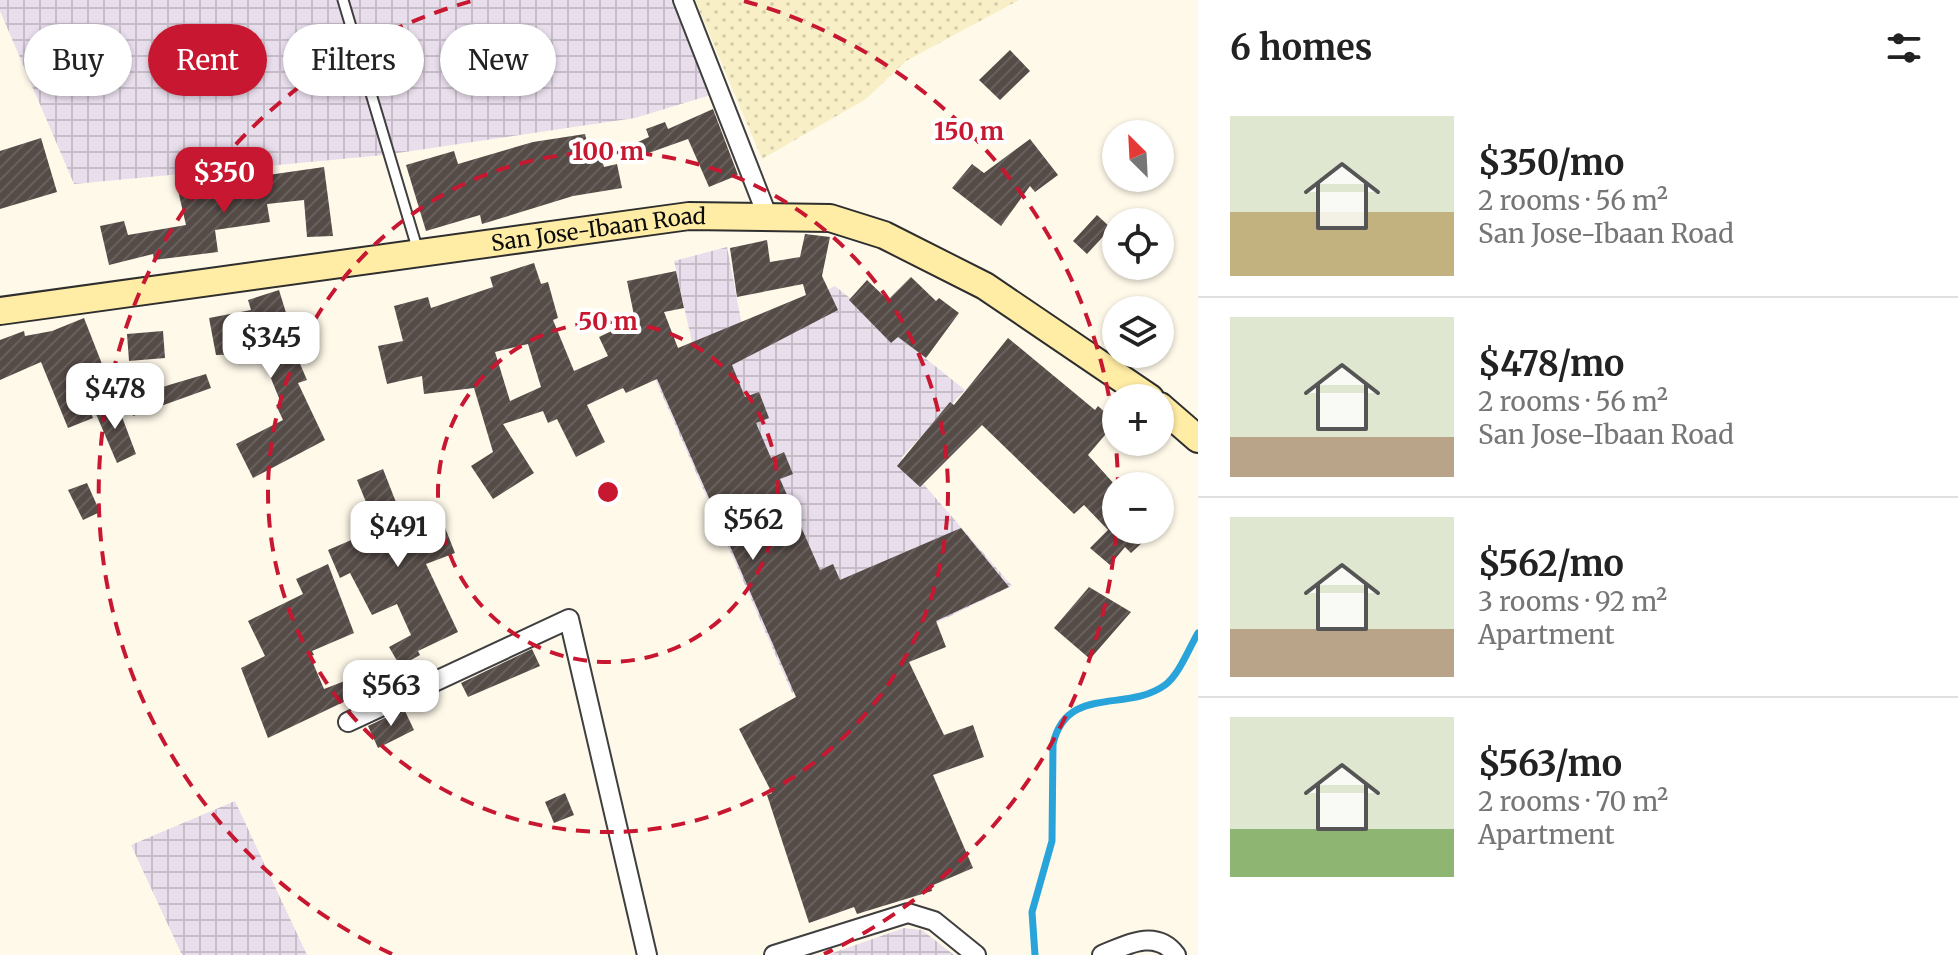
<!DOCTYPE html>
<html lang="en">
<head>
<meta charset="utf-8">
<style>
  :root { --surface:#fff; --page:#f2f2f2; --text:#222; --muted:#767676; --line:#e0e0e0; --accent:#c81730 }
  body { margin:0; font-family:Merriweather,serif; background:var(--page); color:var(--text); height:100vh; display:flex; flex-direction:column; font-size:30px; white-space:nowrap }
  * { box-sizing:border-box; margin:0 }
  p { font-size:26px; color:var(--muted) }
  .icon { flex:none; width:44px; height:44px; fill:none; stroke:currentColor; stroke-width:2; stroke-linecap:round; stroke-linejoin:round }
  .map { position:relative; flex:1; overflow:hidden }
  .sheet { display:flex; flex-direction:column; background:var(--surface); width:760px }
  .sheet>* { flex:none }
  .banner { position:absolute; left:24px; top:24px; width:760px; height:72px; display:flex; gap:16px }
  .needle { width:52px; rotate:336deg }
  .buttons { position:absolute; left:1102px; top:120px; display:grid; gap:16px }
  .buttons a { display:grid; place-items:center; width:72px; height:72px; border-radius:50%; background:var(--surface); box-shadow:0 2px 6px #0004; font-size:40px }
  .price { position:absolute; translate:-50% -68px; padding:0 18px; border-radius:16px; background:#fff; color:#222; font-size:26px; line-height:52px; filter:drop-shadow(0 2px 4px #0008) }
  .price::after { content:''; position:absolute; left:50%; top:48px; width:24px; height:18px; margin-left:-12px; background:inherit; clip-path:polygon(0 0,100% 0,50% 100%) }
  .price.active { background:var(--accent); color:#fff }
  ul { padding:0; list-style:none }
  li { display:flex; align-items:center; gap:24px; height:200px; padding:0 32px }
  li+li { border-top:2px solid var(--line) }
  li span { display:grid; place-items:center; flex:none; width:224px; height:160px; border-radius:0px; color:#555 }
  li>.icon { margin-inline-start:auto }
  span .icon { width:96px; height:96px; fill:#fffc; stroke-width:1 }
  li b { font-size:34px }
  h2 { display:flex; justify-content:space-between; align-items:center; height:96px; padding:0 32px; font-size:34px }
  .tag { padding:0 28px; border-radius:36px; background:var(--surface); box-shadow:0 2px 6px #0004; font-size:28px; line-height:72px }
  .tag.active { background:var(--accent); color:#fff }
  main { display:flex; flex:1; min-height:0 }
  .map>svg:first-child { display:block }
  .industrial { fill:url(#industrial-grid) }
  .farmland { fill:url(#farmland-dots) }
  .lines { fill:none; stroke-linecap:round; stroke-linejoin:round }
  .stream { stroke:#29a4da; stroke-width:7 }
  .building { fill:url(#building-hatch); fill-rule:evenodd }
  .service-casing { stroke:#3f3f3f; stroke-width:13 }
  .minor-casing { stroke:#3f3f3f; stroke-width:22 }
  .secondary-casing { stroke:#2e2e2e; stroke-width:30 }
  .service { stroke:#fff; stroke-width:9 }
  .minor { stroke:#fff; stroke-width:18 }
  .secondary { stroke:#ffeda5; stroke-width:26 }
  .ring { fill:none; stroke:#c81730; stroke-width:4; stroke-dasharray:14 10 }
  .labels { text-anchor:middle; stroke-width:8; stroke-linejoin:round; paint-order:stroke }
  .street-label { font-size:22px; fill:#0c0c0c; stroke:#fff }
  .centre { fill:#c81730; stroke:#fff; stroke-width:4 }
  .ring-label { font-size:24px; text-anchor:middle; font-weight:bold; fill:#c81730; stroke:#fff; stroke-width:8; stroke-linejoin:round; paint-order:stroke }
</style>
</head>
<body>
<main>
<div class="map">
<svg width="1198" height="955" viewBox="0 0 1198 955">
  <defs>
    <pattern id="industrial-grid" width="8" height="8" patternUnits="userSpaceOnUse" patternTransform="scale(2)"><rect width="8" height="8" fill="#e9deec"/><path d="M0 4h8M4 0v8" fill="none" stroke="#c7bdc9"/></pattern>
    <pattern id="farmland-dots" width="8" height="8" patternUnits="userSpaceOnUse" patternTransform="scale(2)"><rect width="8" height="8" fill="#f8efc7"/><path d="M2 2h.1M6 6h.1" fill="none" stroke="#d3ccaa" stroke-width="1.8" stroke-linecap="round"/></pattern>
    <pattern id="building-hatch" width="6" height="6" patternUnits="userSpaceOnUse" patternTransform="scale(2)"><rect width="6" height="6" fill="#554b47"/><path d="M-1 1l2-2M0 6l6-6M5 7l2-2" fill="none" stroke="#68605d"/></pattern>
  </defs>
  <rect width="100%" height="100%" fill="#fff9ea"/>
  <path class="industrial" d="M0,0H673L714,94L635,118L384,155L74,184L0,11Z
    M727,247L743,330L835,286L965,390L901,458L1012,586L792,693L653,374L695,356L674,261Z
    M235,801L307,955H182L131,845Z
    M904,928L922,930L954,955H827Z"/>
  <path class="farmland" d="M695,0H1019L906,61L866,99L762,159Z"/>
  <g class="lines">
    <path class="stream" d="M1035,955L1032,912L1052,841L1053,744C1067,684 1127,713 1165,685C1179,675 1189,648 1198,633"/>
  </g>
  <path class="building" d="M1010,50L1030,71L1000,100L979,80Z
    M713,109L738,175L709,187L688,139L643,155L638,142L649,137L646,129L665,122L668,129Z
    M585,134L588,146L598,145L604,167L617,164L622,188L573,196L482,224L480,215L426,231L406,165L454,151L458,164L533,142Z
    M41,138L57,192L0,209V151Z
    M1030,139L1058,175L1035,192L1030,186L1001,226L952,188L972,164L984,173Z
    M324,167L333,236L307,237L304,200L267,204L270,222L215,230L218,252L154,260L153,254L109,265L100,226L124,221L128,235L186,225L177,186L203,180L204,184Z
    M1097,215L1111,228L1087,254L1073,241Z
    M805,234L830,237L822,276L838,310L732,365L745,397L759,392L769,418L756,423L771,458L784,452L793,474L780,479L820,570L833,564L840,580L961,528L1009,587L936,621L946,647L909,662L944,735L973,725L984,757L933,775L973,868L931,886L932,891L857,914L854,907L809,923L767,795L772,793L739,729L796,697L657,379L626,393L623,388L587,405L605,442L576,457L557,419L548,423L543,411L503,424L534,473L493,499L471,466L493,452L474,388L424,394L422,376L387,384L378,346L403,341L394,306L428,297L431,308L493,287L490,277L534,263L541,284L548,282L558,318L553,320L574,371L608,356L599,337L635,320L627,281L676,271L684,308L664,312L678,348L806,295L803,284L737,297L730,248L767,240L770,262L800,257ZM528,344L541,387L510,401L495,352Z
    M911,277L936,301L939,298L959,313L926,358L898,337L891,343L849,300L867,280L888,300Z
    M279,290L295,342L291,343L307,380L298,383L325,440L253,478L236,444L283,420L276,405L281,403L261,354L216,355L209,318L251,310L248,300Z
    M84,318L102,364L75,374L93,418L68,428L41,362L0,380V340L24,331L25,336L52,331Z
    M163,331L165,358L129,361L127,334Z
    M1008,338L1095,410L1098,406L1116,422L1088,455L1116,486V530H1156L1131,553L1125,547L1110,565L1090,548L1108,530L1084,505L1074,514L982,425L920,487L897,466L950,402L954,405Z
    M206,374L211,388L133,416L132,396Z
    M116,401L136,454L117,463L93,407Z
    M383,469L408,533L442,520L455,553L426,564L458,632L418,651L420,655L400,666L389,647L411,635L397,604L372,615L350,573L340,578L328,550L377,529L357,480Z
    M87,483L100,512L83,520L68,490Z
    M328,564L354,633L312,651L314,655L310,656L324,689L368,672L376,696L358,704L354,697L268,738L241,668L265,656L248,621L303,594L296,579Z
    M1089,587L1131,612L1090,659L1054,628Z
    M532,649L540,666L468,697L461,683Z
    M404,709L414,730L378,748L368,726Z
    M565,793L574,815L554,823L545,802Z"/>
  <g class="lines">
    <defs>
      <path id="service" d="M343,0L418,251"/>
      <path id="minor" d="M683,0L767,215
        M348,722L569,619L647,955
        M774,955L908,913L934,921L976,955
        M1102,955C1126,945 1156,928 1176,955"/>
      <g id="secondary">
        <path id="s1" d="M0,311L689,216L830,218L884,235L985,286L1150,398"/>
        <path d="M1160,406L1198,439"/>
      </g>
    </defs>
    <use href="#service" class="service-casing"/>
    <use href="#minor" class="minor-casing"/>
    <use href="#secondary" class="secondary-casing"/>
    <use href="#service" class="service"/>
    <use href="#minor" class="minor"/>
    <use href="#secondary" class="secondary"/>
  </g>
  <g class="ring">
    <circle cx="608" cy="492" r="170"/>
    <circle cx="608" cy="492" r="340"/>
    <path d="M1116 532A510 510 0 0 1 824 954M392 954A510 510 0 0 1 472 1M744 1A510 510 0 0 1 1118 483"/>
  </g>
  <g class="labels">
    <g class="street-label">
      <text dy="8" stroke="none"><textPath href="#s1" startOffset="604">San Jose-Ibaan Road</textPath></text>
    </g>
  </g>
  <circle cx="608" cy="492" r="12" class="centre"/>
  <g class="ring-label">
    <text x="969" y="140">150 m</text>
    <text x="608" y="160">100 m</text>
    <text x="608" y="330">50 m</text>
  </g>
</svg>
<div class="buttons">
<a><svg class="needle" viewBox="-14 -14 28 28"><path d="M0-13l5 13h-10z" fill="#e53935"/><path d="M0 13l5-13h-10z" fill="#767676"/></svg></a>
<a><svg class="icon" aria-label="locate" viewBox="0 0 24 24"><circle cx="12" cy="12" r="6"/><path d="M12 2v4M12 18v4M2 12h4M18 12h4"/></svg></a>
<a><svg class="icon" aria-label="layers" viewBox="0 0 24 24"><path d="M12 4l9 5-9 5-9-5zM3 14l9 5 9-5"/></svg></a>
<a>+</a>
<a>−</a>
</div>
<b class="price active" style="left:224px;top:215px">$350</b>
<b class="price" style="left:271px;top:380px">$345</b>
<b class="price" style="left:115px;top:431px">$478</b>
<b class="price" style="left:753px;top:562px">$562</b>
<b class="price" style="left:398px;top:569px">$491</b>
<b class="price" style="left:391px;top:728px">$563</b>
<div class="banner">
<a class="tag">Buy</a>
<a class="tag active">Rent</a>
<a class="tag">Filters</a>
<a class="tag">New</a>
</div>
</div>
<section class="sheet">
<h2>6 homes<svg class="icon" aria-label="filters" viewBox="0 0 24 24"><path d="M4 7h16M4 17h16"/><circle cx="9" cy="7" r="2"/><circle cx="15" cy="17" r="2"/></svg></h2>
<ul>
<li><span style="background:linear-gradient(#dfe7d0 60%,#c2b280 0)"><svg class="icon" aria-label="home" viewBox="0 0 24 24"><path d="M3 11l9-7 9 7M6 9v11h12V9"/></svg></span><div><b>$350/mo</b><p>2 rooms · 56 m²</p><p>San Jose-Ibaan Road</p></div></li>
<li><span style="background:linear-gradient(#dfe7d0 75%,#b9a48a 0)"><svg class="icon" aria-label="home" viewBox="0 0 24 24"><path d="M3 11l9-7 9 7M6 9v11h12V9"/></svg></span><div><b>$478/mo</b><p>2 rooms · 56 m²</p><p>San Jose-Ibaan Road</p></div></li>
<li><span style="background:linear-gradient(#dfe7d0 70%,#b9a48a 0)"><svg class="icon" aria-label="home" viewBox="0 0 24 24"><path d="M3 11l9-7 9 7M6 9v11h12V9"/></svg></span><div><b>$562/mo</b><p>3 rooms · 92 m²</p><p>Apartment</p></div></li>
<li><span style="background:linear-gradient(#dfe7d0 70%,#8fb573 0)"><svg class="icon" aria-label="home" viewBox="0 0 24 24"><path d="M3 11l9-7 9 7M6 9v11h12V9"/></svg></span><div><b>$563/mo</b><p>2 rooms · 70 m²</p><p>Apartment</p></div></li>
</ul>
</section>
</main>
</body>
</html>
